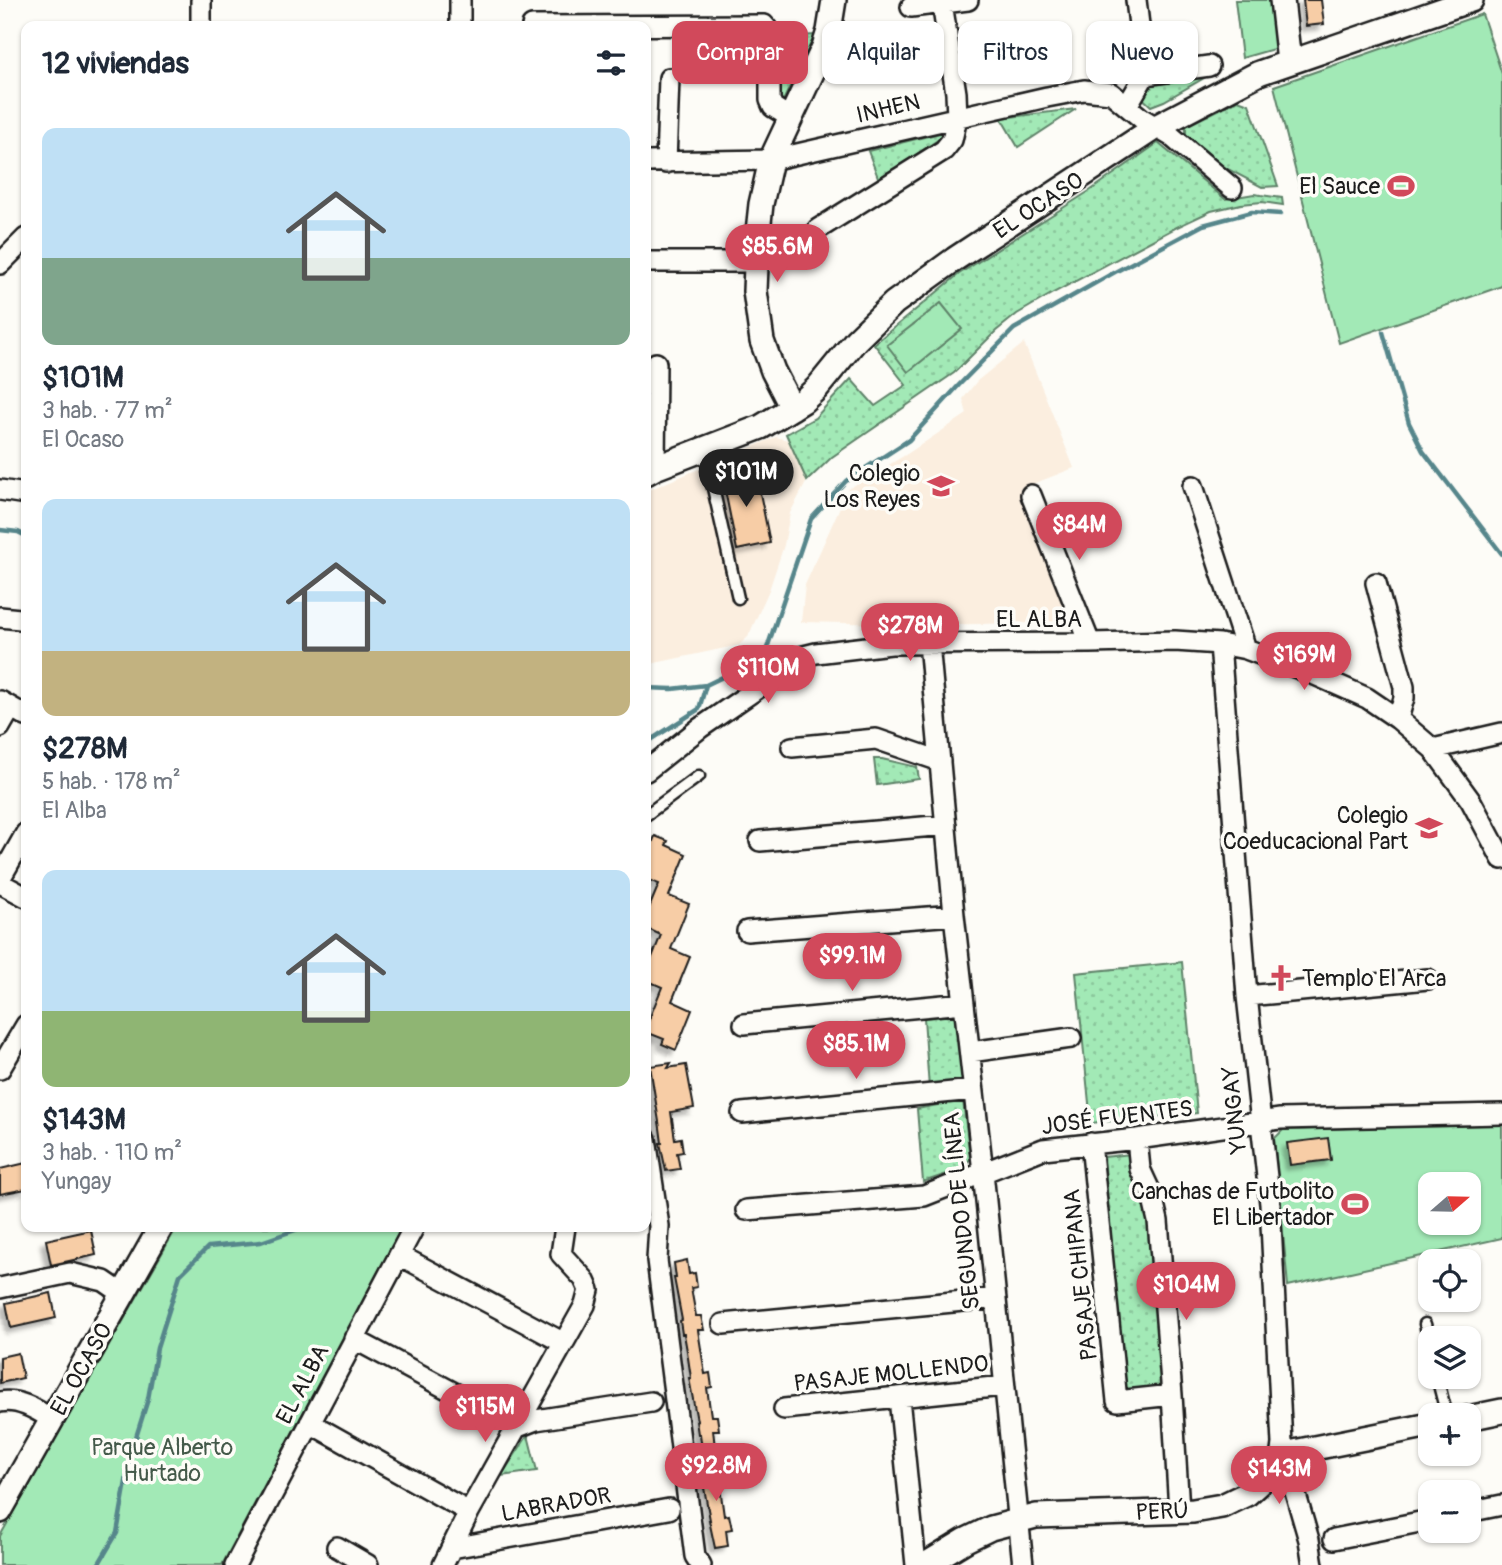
<!DOCTYPE html>
<html lang="es">
<head>
<meta charset="utf-8">
<style>
  :root { --surface:#fff; --page:#f6f6f7; --text:#1f2937; --muted:#747a83; --accent:#d1495b }
  body { margin:0; font-family:Pangolin,sans-serif; background:var(--page); color:var(--text); height:100vh; display:flex; flex-direction:column; font-size:26px; white-space:nowrap }
  * { box-sizing:border-box; margin:0 }
  p { font-size:23px; color:var(--muted) }
  .icon { flex:none; width:38px; height:38px; fill:none; stroke:currentColor; stroke-width:2; stroke-linecap:round; stroke-linejoin:round }
  .map { position:relative; flex:1; overflow:hidden }
  .details { position:absolute; left:21px; top:21px; width:630px; height:1211px; display:flex; flex-direction:column; background:var(--surface); border-radius:14px; box-shadow:0 2px 5px #0004 }
  .details>* { flex:none }
  .top-card { position:absolute; left:672px; top:21px; width:665px; height:63px; display:flex; gap:14px }
  .needle { width:46px; rotate:70deg }
  .buttons { position:absolute; left:1418px; top:1172px; display:grid; gap:14px }
  .buttons a { display:grid; place-items:center; width:63px; height:63px; border-radius:14px; background:var(--surface); box-shadow:0 2px 5px #0004; font-size:35px }
  .price { position:absolute; translate:-50% -60px; padding:0 16px; border-radius:24px; background:var(--accent); color:#fff; font-size:23px; line-height:46px; filter:drop-shadow(0 2px 4px #0008) }
  .price::after { content:''; position:absolute; left:50%; top:42px; width:21px; height:16px; margin-left:-10px; background:inherit; clip-path:polygon(0 0,100% 0,50% 100%) }
  .price.on { background:#222; color:#fff }
  ul { padding:0; list-style:none }
  li { display:grid; align-content:center; gap:14px; height:371px; padding:0 21px }
  li span { display:grid; place-items:center; height:217px; border-radius:14px; color:#555 }
  li>.icon { margin-inline-start:auto }
  span .icon { width:126px; height:126px; fill:#fffc; stroke-width:1 }
  li b { font-size:30px }
  h2 { display:flex; justify-content:space-between; align-items:center; height:84px; padding:0 21px; font-size:30px }
  .chip { padding:0 24px; border-radius:14px; background:var(--surface); box-shadow:0 2px 5px #0004; font-size:24px; line-height:63px }
  .chip.on { background:var(--accent); color:#fff }
  .map>svg:first-child { display:block }
  .built { fill:#fbeedf }
  .grass { fill:url(#grass-dots); stroke:#5f8269; stroke-width:2 }
  .park { fill:#a2e9b6; stroke:#5f8269; stroke-width:2; fill-rule:evenodd }
  .lines { fill:none; stroke-linecap:round; stroke-linejoin:round }
  .stream { stroke:#56868b; stroke-width:4.5 }
  .building { fill:#f7cda6; stroke:#1c1c1c; stroke-width:2; filter:url(#shadow) }
  .service-casing { stroke:#1c1c1c; stroke-width:15 }
  .minor-casing { stroke:#1c1c1c; stroke-width:24 }
  .tertiary-casing { stroke:#1c1c1c; stroke-width:28 }
  .service { stroke:#fdfcf7; stroke-width:10 }
  .minor { stroke:#fdfcf7; stroke-width:19 }
  .tertiary { stroke:#fdfcf7; stroke-width:23 }
  .labels { text-anchor:middle; stroke-width:7; stroke-linejoin:round; paint-order:stroke }
  .street-label { font-size:23px; fill:#1c1c1c; stroke:#fdfcf7 }
  .poi-label { font-size:23px; fill:#1c1c1c; stroke:#fdfcf7; text-anchor:end }
  .park-label { font-size:23px; fill:#445a4a; stroke:#fdfcf7 }
</style>
</head>
<body>
<div class="map">
<svg width="1502" height="1565" viewBox="0 0 1502 1565">
  <defs>
    <pattern id="grass-dots" width="8" height="8" patternUnits="userSpaceOnUse" patternTransform="scale(1.75)"><rect width="8" height="8" fill="#a2e9b6"/><path d="M2 2h.1M6 6h.1" fill="none" stroke="#8bc79c" stroke-width="1.8" stroke-linecap="round"/></pattern>
    <filter id="shadow"><feDropShadow dx="-5" dy="5" stdDeviation="2" flood-color="#0004"/></filter>
  </defs>
  <rect width="100%" height="100%" fill="#fdfcf7"/>
  <filter id="ink" filterUnits="userSpaceOnUse"><feTurbulence type="fractalNoise" baseFrequency=".0143" numOctaves="2"/><feDisplacementMap in="SourceGraphic" scale="14" xChannelSelector="R" yChannelSelector="G"/><feConvolveMatrix kernelMatrix="1 2 1 2 8 2 1 2 1" color-interpolation-filters="sRGB"/></filter>
  <g filter="url(#ink)">
    <path class="built" d="M1024,343L1074,468L1020,489L1074,626L1021,623L935,625L801,622L805,585L848,489L907,454L967,414L963,399L977,381Z
      M776,437L788,440L807,481L790,513L784,545L769,590L748,637L739,645L646,665V491Z"/>
    <path class="grass" d="M815,35L782,103L778,102L779,37Z
      M1213,73L1164,101L1151,106L1138,94L1146,82Z
      M1238,100L1249,104L1278,186L1262,187L1220,165L1186,137V126Z
      M1076,109L1018,147L1001,118Z
      M944,132L942,137L879,180L868,151Z
      M1158,143L1225,199L1254,194L1282,198L1283,205L1262,202L1241,204L1211,211L1177,227L1053,293L1017,314L996,331L954,373L832,457L807,481L786,434L815,418L851,379L875,406L906,385L874,344L959,274L1091,190Z
      M874,759H882L917,767L919,779L877,785Z
      M1182,962L1197,1113L1091,1123L1076,973Z
      M958,1014L964,1082L929,1088L924,1018Z
      M963,1100L970,1159L962,1169L923,1182L917,1109Z
      M1131,1154L1147,1204L1163,1387L1130,1393L1124,1388L1104,1157Z
      M528,1435L537,1471L501,1476Z"/>
    <path class="park" d="M1235,0H1272L1277,48L1242,58Z
      M1482,14L1502,74V286L1339,343L1274,86Z
      M941,303L962,329L908,372L887,345Z
      M1502,1124V1238L1288,1286L1274,1139L1283,1130ZM1430,1185H1468V1223H1430Z
      M177,1227H402L222,1565H0V1536Z"/>
    <g class="lines">
      <path class="stream" d="M1383,332L1409,423L1423,451L1502,554
        M0,530L18,532L26,536
        M646,688L672,689L706,685L764,657L811,519L846,481L909,440L959,385L1014,329L1115,272L1203,225L1252,212L1281,214
        M646,743L699,709L706,685
        M98,1565L117,1533L131,1453L148,1399L157,1348L180,1275L208,1247L261,1242L304,1227"/>
    </g>
    <path class="building" d="M1303,0H1321L1324,24L1306,26Z
      M755,468L770,543L737,550L722,475Z
      M655,836L668,841L666,845L686,854L669,896L689,904L671,949L690,957L672,1001L692,1010L676,1050L662,1044L664,1039L646,1032V1027L662,987L646,980V972L661,935L646,928V915L659,884L646,879V858Z
      M671,1063L668,1068L686,1065L694,1108L671,1112L675,1139L681,1138L683,1152L677,1153L680,1169L666,1171L660,1143H662L660,1128L650,1066Z
      M1328,1138L1331,1160L1290,1165L1287,1143Z
      M26,1163V1189L0,1194V1169Z
      M91,1230L96,1255L51,1265L46,1240Z
      M687,1260L689,1274L695,1273L697,1287L691,1288L696,1316H701L704,1330H698L705,1374L710,1373L712,1387L707,1388L711,1416H717L719,1430H713L715,1447L702,1449L700,1434H698L696,1421H697L689,1378H691L687,1351L684,1334H682L680,1321L682,1320L674,1278H676L674,1263Z
      M51,1293L56,1318L11,1328L6,1303Z
      M18,1353L23,1378L0,1383V1357Z
      M716,1460L718,1473L723,1472L725,1486L720,1487L724,1516L729,1515L732,1529L726,1530L728,1546L715,1548L709,1520H710L702,1477H704L702,1462Z"/>
    <g class="lines">
      <defs>
        <path id="service" d="M702,450L708,466L738,598
          M646,815L699,776
          M1425,1324L1430,1345
          M1437,1377L1447,1416"/>
        <path id="minor" d="M201,0V26
          M460,0V26
          M911,7L968,0
          M532,26L764,25L770,32V100L773,107L791,118
          M1145,75L1209,66
          M1127,106L1145,75L1136,0
          M646,162L771,160L1047,97L1084,90L1111,93L1141,118L1171,136L1232,188
          M666,163L669,78
          M818,229L944,150L952,140L957,118L956,93L942,3
          M646,262H756
          M0,264L26,238
          M655,468L656,363
          M1193,486L1246,649
          M0,490L26,494
          M1031,495L1090,643
          M1376,583L1404,687V698L1398,719
          M0,617L20,619L26,621
          M929,643L954,915L983,1172L1023,1565
          M1220,644L1247,996L1270,1204L1282,1444L1280,1460L1293,1485L1309,1540L1313,1565
          M0,701L26,716
          M0,727L11,708
          M792,747L876,739L940,761
          M1433,749L1502,733
          M646,771L700,728L774,677L783,665L796,658L816,653L891,644L1090,643L1175,641L1220,644L1246,649L1313,674L1367,698L1398,719L1433,749L1471,801L1502,859
          M760,841L946,825
          M0,879L26,833
          M0,883L26,897
          M747,931L954,915
          M1247,996L1428,979
          M744,1024L964,1003
          M970,1052L1071,1038
          M0,1069L26,1025
          M742,1113L973,1090
          M646,1139L659,1226L657,1260L695,1556L701,1565
          M1137,1139L1140,1169L1152,1195L1158,1221L1172,1395L1179,1510
          M1091,1143L1117,1401L1172,1395
          M746,1210L924,1196L1043,1149L1137,1139L1280,1119L1502,1114
          M399,1255L564,1343
          M0,1288L70,1273L104,1281L123,1294
          M723,1324L995,1298
          M354,1339L518,1427L536,1420L651,1402
          M899,1398L916,1565
          M0,1402C18,1398 37,1410 52,1419
          M784,1409L1003,1386
          M310,1423L469,1512
          M1468,1512L1502,1505
          M1334,1539L1430,1520
          M337,1547L368,1565
          M452,1548L669,1509
          M235,1565L414,1227
          M443,1565L469,1512L585,1305L589,1290L584,1279L561,1254L565,1227"/>
        <path id="tertiary" d="M1282,0L1289,62
          M792,408L773,371L762,341L755,291L757,241L761,204L771,160L824,47L829,31L834,0
          M646,473L655,468L761,427L803,401L817,388L856,340L894,303L955,259L1156,127L1259,73L1471,0
          M1468,1418L1502,1411
          M0,1511L161,1227
          M925,1565L966,1540L991,1528L1036,1516L1193,1511L1222,1506L1247,1494L1267,1476L1280,1460L1294,1452L1430,1425"/>
      </defs>
      <use href="#service" class="service-casing"/>
      <use href="#minor" class="minor-casing"/>
      <use href="#tertiary" class="tertiary-casing"/>
      <use href="#service" class="service"/>
      <use href="#minor" class="minor"/>
      <use href="#tertiary" class="tertiary"/>
    </g>
  </g>
  <defs>
    <symbol id="stadium-bare" viewBox="-9 -9 18 18"><path d="M0-5a6.5 5 0 1 0 0 10a6.5 5 0 1 0 0-10ZM-3.5-1.8h7v3.6h-7Z" fill="#d1495b" stroke="#fdfcf7" stroke-width="2.5" paint-order="stroke"/></symbol>
    <symbol id="school-bare" viewBox="-9 -9 18 18"><path d="M0-5L7-2L0 1L-7-2ZM-4 1L0 2.5L4 1V4Q0 6-4 4Z" fill="#d1495b" stroke="#fdfcf7" stroke-width="2.5" paint-order="stroke"/></symbol>
    <symbol id="church-bare" viewBox="-9 -9 18 18"><path d="M-1.2-6h2.4v3.5h3.3v2.4h-3.3V6h-2.4V-.1h-3.3v-2.4h3.3Z" fill="#d1495b" stroke="#fdfcf7" stroke-width="2.5" paint-order="stroke"/></symbol>
  </defs>
  <g fill-rule="evenodd">
    <use href="#stadium-bare" x="1382" y="167" width="38" height="38"/>
    <use href="#school-bare" x="922" y="467" width="38" height="38"/>
    <use href="#school-bare" x="1410" y="809" width="38" height="38"/>
    <use href="#church-bare" x="1262" y="959" width="38" height="38"/>
    <use href="#stadium-bare" x="1336" y="1185" width="38" height="38"/>
  </g>
  <g class="labels">
    <g class="street-label">
      <text transform="translate(888 108) rotate(-13)" y="8">INHEN</text>
      <text transform="translate(1038 205) rotate(-33)" y="8">EL OCASO</text>
      <text x="1039" y="627">EL ALBA</text>
      <text transform="translate(1234 1110) rotate(-96)" y="8">YUNGAY</text>
      <text transform="translate(1117 1117) rotate(-7)" y="8">JOSÉ FUENTES</text>
      <text transform="translate(961 1211) rotate(-96)" y="8">SEGUNDO DE LÍNEA</text>
      <text transform="translate(1080 1275) rotate(-96)" y="8">PASAJE CHIPANA</text>
      <text transform="translate(81 1369) rotate(-61)" y="8">EL OCASO</text>
      <text transform="translate(891 1373) rotate(-6)" y="8">PASAJE MOLLENDO</text>
      <text transform="translate(302 1384) rotate(-62)" y="8">EL ALBA</text>
      <text transform="translate(556 1504) rotate(-10)" y="8">LABRADOR</text>
      <text transform="translate(1162 1511) rotate(-2)" y="8">PERÚ</text>
    </g>
    <g class="poi-label">
      <text x="1380" y="194">El Sauce</text>
      <text x="920" y="481">Colegio<tspan x="920" dy="26">Los Reyes</tspan></text>
      <text x="1408" y="823">Colegio<tspan x="1408" dy="26">Coeducacional Part</tspan></text>
      <text x="1302" y="986" text-anchor="start">Templo El Arca</text>
      <text x="1334" y="1199">Canchas de Futbolito<tspan x="1334" dy="26">El Libertador</tspan></text>
    </g>
    <g class="park-label">
      <text x="162" y="1455">Parque Alberto<tspan x="162" dy="26">Hurtado</tspan></text>
    </g>
  </g>
</svg>
<div class="buttons">
<a><svg class="needle" viewBox="-14 -14 28 28"><path d="M0-13l5 13h-10z" fill="#e53935"/><path d="M0 13l5-13h-10z" fill="#747a83"/></svg></a>
<a><svg class="icon" aria-label="locate" viewBox="0 0 24 24"><circle cx="12" cy="12" r="6"/><path d="M12 2v4M12 18v4M2 12h4M18 12h4"/></svg></a>
<a><svg class="icon" aria-label="layers" viewBox="0 0 24 24"><path d="M12 4l9 5-9 5-9-5zM3 14l9 5 9-5"/></svg></a>
<a>+</a>
<a>−</a>
</div>
<b class="price" style="left:777px;top:284px">$85.6M</b>
<b class="price on" style="left:746px;top:509px">$101M</b>
<b class="price" style="left:1079px;top:562px">$84M</b>
<b class="price" style="left:910px;top:663px">$278M</b>
<b class="price" style="left:1304px;top:692px">$169M</b>
<b class="price" style="left:768px;top:705px">$110M</b>
<b class="price" style="left:852px;top:993px">$99.1M</b>
<b class="price" style="left:856px;top:1081px">$85.1M</b>
<b class="price" style="left:1186px;top:1322px">$104M</b>
<b class="price" style="left:485px;top:1444px">$115M</b>
<b class="price" style="left:716px;top:1503px">$92.8M</b>
<b class="price" style="left:1279px;top:1506px">$143M</b>
<div class="top-card">
<a class="chip on">Comprar</a>
<a class="chip">Alquilar</a>
<a class="chip">Filtros</a>
<a class="chip">Nuevo</a>
</div>
<section class="details">
<h2>12 viviendas<svg class="icon" aria-label="filters" viewBox="0 0 24 24"><path d="M4 7h16M4 17h16"/><circle cx="9" cy="7" r="2"/><circle cx="15" cy="17" r="2"/></svg></h2>
<ul>
<li><span style="background:linear-gradient(#bfe0f5 60%,#7fa58c 0)"><svg class="icon" aria-label="home" viewBox="0 0 24 24"><path d="M3 11l9-7 9 7M6 9v11h12V9"/></svg></span><div><b>$101M</b><p>3 hab. · 77 m²</p><p>El Ocaso</p></div></li>
<li><span style="background:linear-gradient(#bfe0f5 70%,#c2b280 0)"><svg class="icon" aria-label="home" viewBox="0 0 24 24"><path d="M3 11l9-7 9 7M6 9v11h12V9"/></svg></span><div><b>$278M</b><p>5 hab. · 178 m²</p><p>El Alba</p></div></li>
<li><span style="background:linear-gradient(#bfe0f5 65%,#8fb573 0)"><svg class="icon" aria-label="home" viewBox="0 0 24 24"><path d="M3 11l9-7 9 7M6 9v11h12V9"/></svg></span><div><b>$143M</b><p>3 hab. · 110 m²</p><p>Yungay</p></div></li>
</ul>
</section>
</div>
</body>
</html>
